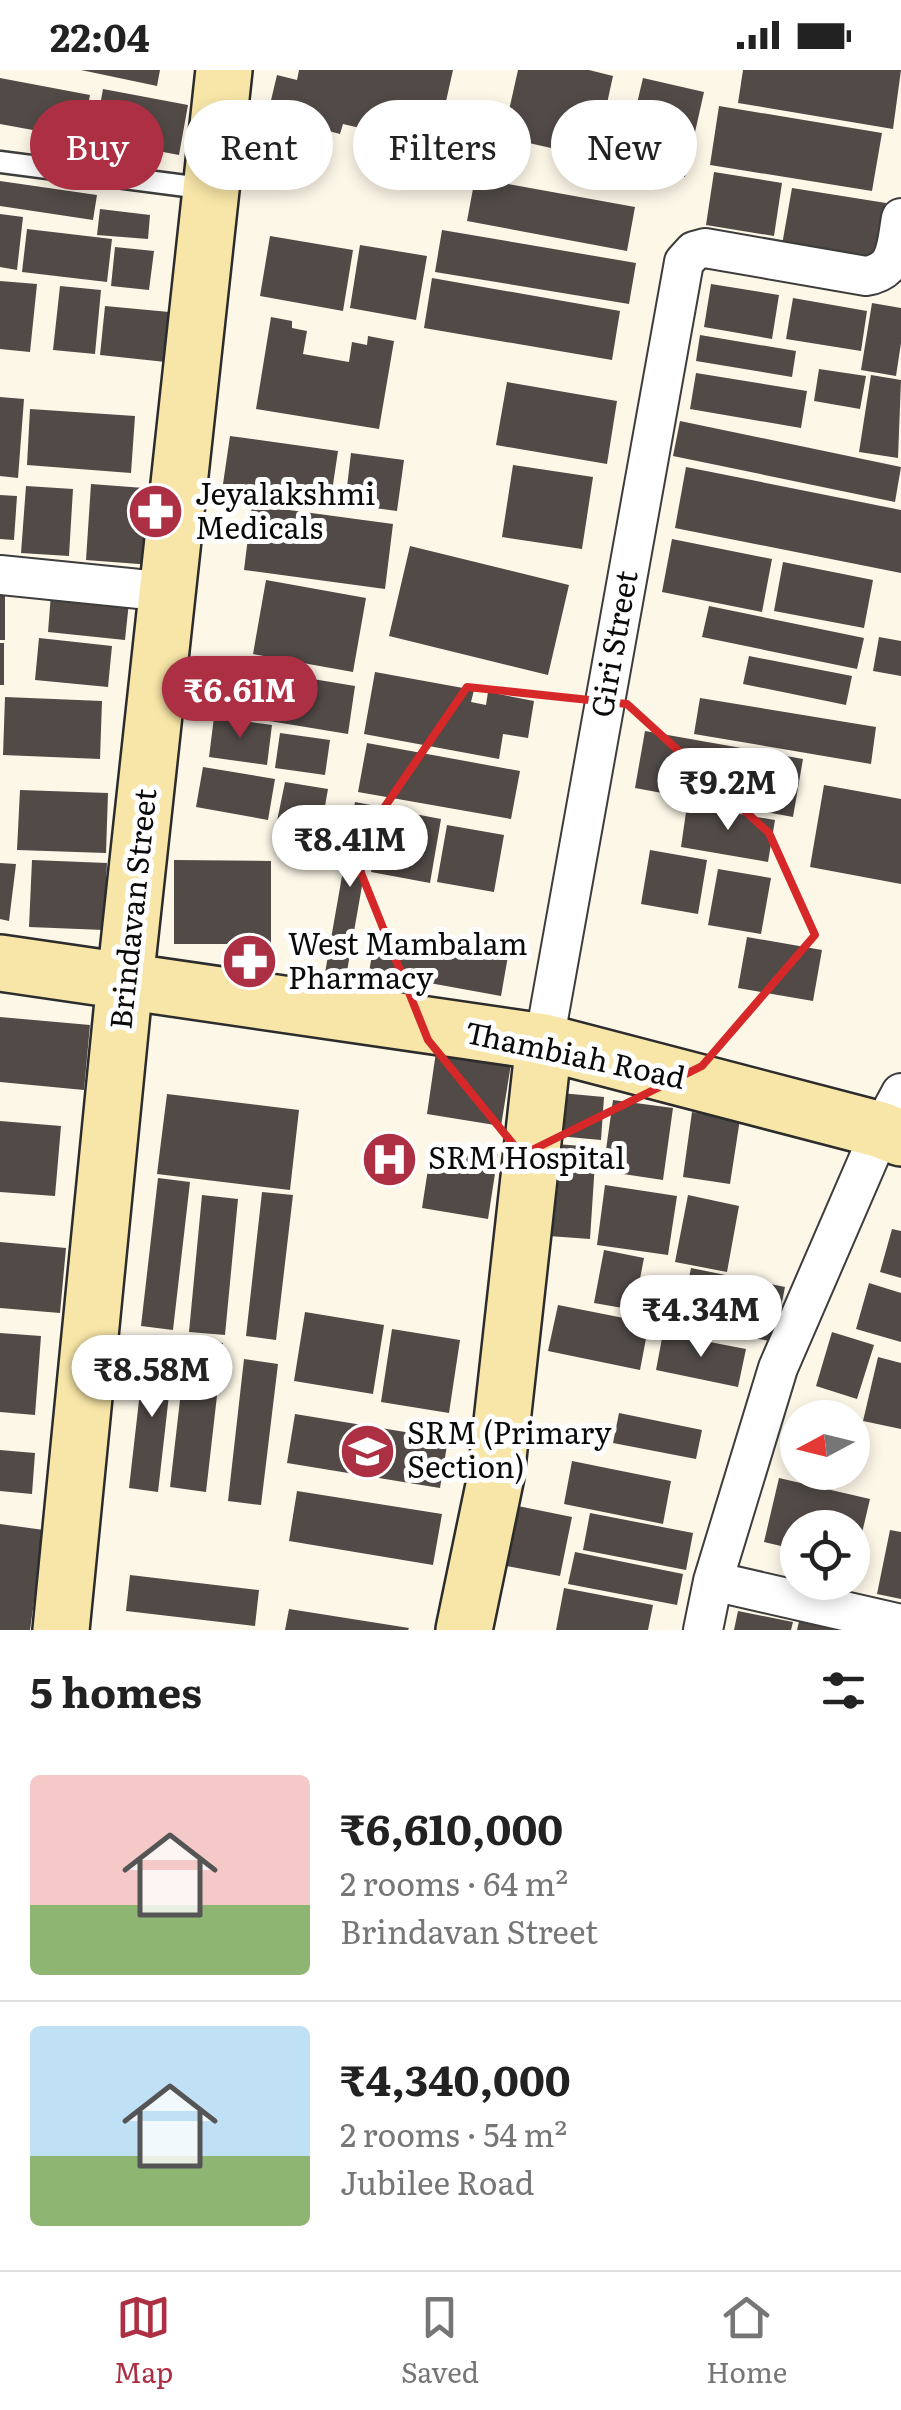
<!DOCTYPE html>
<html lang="en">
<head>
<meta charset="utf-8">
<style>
  :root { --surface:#fff; --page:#f6f6f6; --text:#222; --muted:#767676; --line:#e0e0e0; --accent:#ad2f43 }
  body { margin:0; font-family:Literata,serif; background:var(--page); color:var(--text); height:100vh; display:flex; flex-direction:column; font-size:38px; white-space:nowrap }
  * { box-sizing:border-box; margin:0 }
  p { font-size:32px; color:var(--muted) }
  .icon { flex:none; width:55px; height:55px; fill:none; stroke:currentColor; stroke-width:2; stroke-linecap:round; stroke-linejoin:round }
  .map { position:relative; height:1560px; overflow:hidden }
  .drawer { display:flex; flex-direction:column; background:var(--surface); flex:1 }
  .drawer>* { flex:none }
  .hud { position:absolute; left:30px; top:30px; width:842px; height:90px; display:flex; gap:20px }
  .needle { width:65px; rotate:263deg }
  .controls { position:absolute; left:780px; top:1330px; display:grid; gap:20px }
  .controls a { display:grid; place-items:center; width:90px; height:90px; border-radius:50%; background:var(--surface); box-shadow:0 5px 15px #0003; font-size:50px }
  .price { position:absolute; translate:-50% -85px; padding:0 22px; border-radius:35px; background:#fff; color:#222; font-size:32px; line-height:65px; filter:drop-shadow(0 2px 5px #0008) }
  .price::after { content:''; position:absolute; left:50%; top:60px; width:30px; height:22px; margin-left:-15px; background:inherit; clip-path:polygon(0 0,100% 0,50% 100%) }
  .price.current { background:var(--accent); color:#fff }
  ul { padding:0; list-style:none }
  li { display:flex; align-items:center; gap:30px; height:250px; padding:0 30px }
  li+li { border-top:2px solid var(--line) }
  li span { display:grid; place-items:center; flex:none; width:280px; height:200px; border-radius:10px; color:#555 }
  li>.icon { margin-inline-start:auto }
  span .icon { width:120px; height:120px; fill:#fffc; stroke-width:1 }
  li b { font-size:42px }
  h2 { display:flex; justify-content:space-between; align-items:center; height:120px; padding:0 30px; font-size:42px }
  .tag { padding:0 35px; border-radius:45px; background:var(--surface); box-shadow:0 5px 15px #0003; font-size:35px; line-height:90px }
  .tag.current { background:var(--accent); color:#fff }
  .status { display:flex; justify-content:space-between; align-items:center; height:70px; padding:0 50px; background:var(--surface); direction:ltr }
  .status svg { height:28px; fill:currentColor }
  .dock { display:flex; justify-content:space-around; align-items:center; height:140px; border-top:2px solid var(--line); background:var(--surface); font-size:28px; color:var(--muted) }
  .dock a { display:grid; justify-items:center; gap:5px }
  .dock .current { color:var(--accent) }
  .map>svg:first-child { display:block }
  .building { fill:#514a47 }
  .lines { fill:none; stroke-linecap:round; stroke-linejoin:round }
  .lane-casing { stroke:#3d3d3d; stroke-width:25 }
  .street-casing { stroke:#3d3d3d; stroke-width:42 }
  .secondary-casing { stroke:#2c2c2c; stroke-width:60 }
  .lane { stroke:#fff; stroke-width:20 }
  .street { stroke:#fff; stroke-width:38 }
  .secondary { stroke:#f8e6a8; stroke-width:55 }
  .marked { fill:none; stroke:#d62828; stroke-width:8; stroke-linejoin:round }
  .labels { text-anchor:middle; stroke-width:10; stroke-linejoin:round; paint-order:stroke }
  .poi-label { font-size:30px; fill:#0a0a0a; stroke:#fff; text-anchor:start }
  .street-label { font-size:30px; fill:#0a0a0a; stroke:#fff }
</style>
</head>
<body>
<div class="status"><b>22:04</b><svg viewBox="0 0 49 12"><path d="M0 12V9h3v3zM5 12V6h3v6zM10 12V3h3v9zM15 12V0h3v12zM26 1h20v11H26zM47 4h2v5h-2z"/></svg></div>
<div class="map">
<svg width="901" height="1560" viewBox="0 0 901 1560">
  <rect width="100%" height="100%" fill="#fdf7e8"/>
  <path class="building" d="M81,0H160L157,16Z
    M299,0H453L436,76L343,54L340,64L317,58L318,52L295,47L293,53L267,47L277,5L297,10Z
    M518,0H589L613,6L595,88L503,67Z
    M743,0H901L893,59L738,33Z
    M0,8L90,25L82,69L0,54Z
    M643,8L704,22L685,107L623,93Z
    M103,19L188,35L179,85L94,69Z
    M719,36L882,63L872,121L710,95Z
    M714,102L782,113L774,166L706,155Z
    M475,108L635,137L627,181L467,151Z
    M0,111L97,125L93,150L0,136Z
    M792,118L886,133L876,190L782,175Z
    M100,139L150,145L148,169L97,165Z
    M0,144L23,147L17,200L0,197Z
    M27,159L112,169L107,212L22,202Z
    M442,160L636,193L629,234L435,202Z
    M270,166L353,180L343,241L260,226Z
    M360,175L427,186L416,250L350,238Z
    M115,177L154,181L149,220L111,216Z
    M432,208L620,241L612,290L424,258Z
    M0,211L37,214L30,282L0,279Z
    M711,214L779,225L772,269L704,257Z
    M60,216L101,220L95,284L53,280Z
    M793,228L867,241L861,281L786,269Z
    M872,233L901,238V273L896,306L861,300Z
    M105,236L180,243L175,293L100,285Z
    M271,247L292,251V258L307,261L303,284L349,292L352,272L367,275L368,266L394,271L379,359L256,339Z
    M700,265L796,281L792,307L696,291Z
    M819,299L866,306L860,339L814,331Z
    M696,303L807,321L801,358L690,339Z
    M871,305L901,310L898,388L859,382Z
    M507,312L617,331L607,394L496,375Z
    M0,327L24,329L18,408L0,406Z
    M30,339L135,346L131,403L27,395Z
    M680,351L901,397L895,432L673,386Z
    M230,366L338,381L331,428L223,414Z
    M351,383L404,390L397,441L345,434Z
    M513,395L593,407L582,479L502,467Z
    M686,397L901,440V503L675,458Z
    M91,414L157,419L152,495L86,490Z
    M26,416L73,419L69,486L21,483Z
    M0,425L17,426L14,470L0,469Z
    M252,435L393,454L385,519L244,500Z
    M672,469L772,489L762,542L662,522Z
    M410,476L569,515L548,605L389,566Z
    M783,492L873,510L864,558L774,541Z
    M266,510L366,528L353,602L253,584Z
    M51,524L129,532L125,570L48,562Z
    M0,526H5V570H0Z
    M709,536L864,568L857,599L702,567Z
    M879,567L901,571V606L873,601Z
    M39,568L112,576L108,617L35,610Z
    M0,573H4V615H0Z
    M749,586L852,606L846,635L743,614Z
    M253,599L355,616L348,664L245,647Z
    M375,602L474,620L471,632L486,635L488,622L534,631L528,668L503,664L499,689L364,664Z
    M5,627L102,631L100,689L3,685Z
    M700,628L876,657L871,694L694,664Z
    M214,647L272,655L267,695L209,687Z
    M645,661L803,689L793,747L635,718Z
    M280,663L330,670L325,705L275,698Z
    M367,673L520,701L511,749L358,722Z
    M203,697L275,709L268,750L196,737Z
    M285,712L328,719L320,764L276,756Z
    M824,715L901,729V814L810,797Z
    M20,720L108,723L106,783L17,780Z
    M355,732L376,736L346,907L325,903Z
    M687,735L775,750L768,792L681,777Z
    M383,738L441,749L430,813L371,802Z
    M447,755L504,765L494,822L437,812Z
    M650,780L707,790L698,844L641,834Z
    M32,790L107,793L104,860L29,857Z
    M174,790L271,791V874H174Z
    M0,793L16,794L9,851L0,849Z
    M718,799L771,808L761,864L708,855Z
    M376,862L508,886L501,926L369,902Z
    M747,867L822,880L813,931L738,918Z
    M0,947L90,955L84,1020L0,1012Z
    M436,982L511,994L501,1056L427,1044Z
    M550,1022L604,1027L601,1070L547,1065Z
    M167,1024L299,1040L290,1120L157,1104Z
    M613,1030L673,1038L663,1110L603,1101Z
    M692,1042L740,1049L730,1114L683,1107Z
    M0,1051L61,1056L55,1126L0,1122Z
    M432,1073L498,1084L488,1149L422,1138Z
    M542,1073L596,1077L590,1169L535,1165Z
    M158,1108L190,1112L173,1260L141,1256Z
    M605,1115L677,1126L668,1185L597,1175Z
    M262,1122L293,1125L276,1270L246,1266Z
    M202,1125L238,1129L225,1265L189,1262Z
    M688,1125L739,1136L727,1202L675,1192Z
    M892,1159L901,1161V1208L880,1202Z
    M0,1172L66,1178L60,1243L0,1238Z
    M604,1180L644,1188L634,1240L594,1233Z
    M691,1198L785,1217L774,1272L680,1253Z
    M869,1213L901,1223V1272L856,1259Z
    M558,1235L649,1253L640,1300L548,1281Z
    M305,1242L384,1255L373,1324L294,1311Z
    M392,1259L460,1270L449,1343L381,1332Z
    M832,1262L874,1275L857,1329L816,1316Z
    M0,1263L41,1266L35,1345L0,1342Z
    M663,1263L746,1279L738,1317L656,1300Z
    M187,1269L223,1273L206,1422L170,1417Z
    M145,1278L174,1281L158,1422L129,1418Z
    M878,1287L901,1293V1359L863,1351Z
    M244,1289L278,1294L261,1435L228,1431Z
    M619,1343L702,1360L696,1389L613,1373Z
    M295,1344L448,1369L440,1418L287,1393Z
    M0,1380L35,1383L32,1424L0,1421Z
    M572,1391L671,1411L663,1454L564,1434Z
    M779,1408L870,1429L854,1497L852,1458H798V1480L764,1472Z
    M297,1421L442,1444L433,1495L289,1471Z
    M508,1434L572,1447L560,1506L496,1494Z
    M590,1443L693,1463L686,1500L583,1480Z
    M0,1454L44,1460L30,1560H0Z
    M890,1460L901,1462V1529L877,1524Z
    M575,1482L683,1504L677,1535L568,1514Z
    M130,1505L259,1520L255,1556L126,1541Z
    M564,1518L653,1535L648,1560H556Z
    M289,1539L409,1558L408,1560H285Z
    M738,1541L793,1552L791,1560H734Z
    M800,1547L848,1560H797Z"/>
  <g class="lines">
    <defs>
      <path id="lane" d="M0,92L209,119"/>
      <path id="street" d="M0,505L169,522
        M544,972L684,192L694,181L705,178L866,206C898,201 896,175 901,148
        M713,1511L901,1554
        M703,1560L713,1511L778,1298L881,1060L901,1023"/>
      <path id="secondary" d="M0,893L544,972L881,1060L901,1068
        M61,1560L125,911L224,0
        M464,1560L496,1406L544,972"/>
    </defs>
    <use href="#lane" class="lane-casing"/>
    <use href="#street" class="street-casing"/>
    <use href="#secondary" class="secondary-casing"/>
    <use href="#lane" class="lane"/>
    <use href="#street" class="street"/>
    <use href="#secondary" class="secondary"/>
  </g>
  <path class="marked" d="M467,617L627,634L769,763L815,865L702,996L522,1085L428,970L353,783Z"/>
  <defs>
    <symbol id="pharmacy-disc" viewBox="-11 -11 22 22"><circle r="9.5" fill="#ad2f43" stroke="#fff"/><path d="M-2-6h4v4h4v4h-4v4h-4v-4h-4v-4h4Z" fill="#fff"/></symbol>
    <symbol id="hospital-disc" viewBox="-11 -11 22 22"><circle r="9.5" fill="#ad2f43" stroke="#fff"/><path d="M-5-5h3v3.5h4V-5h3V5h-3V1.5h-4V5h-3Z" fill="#fff"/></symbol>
    <symbol id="school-disc" viewBox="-11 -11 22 22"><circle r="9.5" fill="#ad2f43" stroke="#fff"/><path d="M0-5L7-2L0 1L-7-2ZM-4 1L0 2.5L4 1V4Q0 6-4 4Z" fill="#fff"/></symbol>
  </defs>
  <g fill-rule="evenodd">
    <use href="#pharmacy-disc" x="124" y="410" width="63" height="63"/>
    <use href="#pharmacy-disc" x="218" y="860" width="63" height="63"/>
    <use href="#hospital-disc" x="358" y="1058" width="63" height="63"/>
    <use href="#school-disc" x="336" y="1350" width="63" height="63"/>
  </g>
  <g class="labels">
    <g class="poi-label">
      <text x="195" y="435">Jeyalakshmi<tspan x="195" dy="34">Medicals</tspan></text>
      <text x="288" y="885">West Mambalam<tspan x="288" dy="34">Pharmacy</tspan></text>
      <text x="428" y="1099">SRM Hospital</text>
      <text x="407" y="1374">SRM (Primary<tspan x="407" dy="34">Section)</tspan></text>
    </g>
    <g class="street-label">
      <text transform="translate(615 574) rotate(-80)" y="10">Giri Street</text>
      <text transform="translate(134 839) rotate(-84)" y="10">Brindavan Street</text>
      <text transform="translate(575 986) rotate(12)" y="10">Thambiah Road</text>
    </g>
  </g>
</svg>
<div class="controls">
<a><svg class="needle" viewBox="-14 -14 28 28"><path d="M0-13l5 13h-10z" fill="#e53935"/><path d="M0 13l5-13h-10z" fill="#767676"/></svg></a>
<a><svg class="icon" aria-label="locate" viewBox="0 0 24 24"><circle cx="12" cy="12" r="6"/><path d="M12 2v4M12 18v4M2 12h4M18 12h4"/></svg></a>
</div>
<b class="price current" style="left:240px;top:671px">₹6.61M</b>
<b class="price" style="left:728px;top:763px">₹9.2M</b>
<b class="price" style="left:350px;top:820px">₹8.41M</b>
<b class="price" style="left:701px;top:1290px">₹4.34M</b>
<b class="price" style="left:152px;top:1350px">₹8.58M</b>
<div class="hud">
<a class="tag current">Buy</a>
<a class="tag">Rent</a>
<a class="tag">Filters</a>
<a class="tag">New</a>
</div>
</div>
<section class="drawer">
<h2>5 homes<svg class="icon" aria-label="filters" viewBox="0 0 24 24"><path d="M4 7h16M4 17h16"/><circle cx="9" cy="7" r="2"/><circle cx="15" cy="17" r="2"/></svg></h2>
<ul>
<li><span style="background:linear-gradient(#f6c9c9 65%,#8fb573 0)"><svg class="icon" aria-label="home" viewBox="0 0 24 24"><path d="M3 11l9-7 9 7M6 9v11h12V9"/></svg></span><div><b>₹6,610,000</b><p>2 rooms · 64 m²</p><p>Brindavan Street</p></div></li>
<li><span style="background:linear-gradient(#bfe0f5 65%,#8fb573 0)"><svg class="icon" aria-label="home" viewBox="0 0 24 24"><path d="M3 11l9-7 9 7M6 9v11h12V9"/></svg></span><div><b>₹4,340,000</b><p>2 rooms · 54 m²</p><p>Jubilee Road</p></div></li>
</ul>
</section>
<nav class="dock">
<a class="current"><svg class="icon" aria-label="map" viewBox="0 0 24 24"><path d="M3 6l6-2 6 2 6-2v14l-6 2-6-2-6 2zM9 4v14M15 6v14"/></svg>Map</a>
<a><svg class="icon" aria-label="saved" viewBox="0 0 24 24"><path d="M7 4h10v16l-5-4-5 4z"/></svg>Saved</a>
<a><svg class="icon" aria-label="home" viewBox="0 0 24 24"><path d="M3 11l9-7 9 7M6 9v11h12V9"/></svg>Home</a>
</nav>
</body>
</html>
